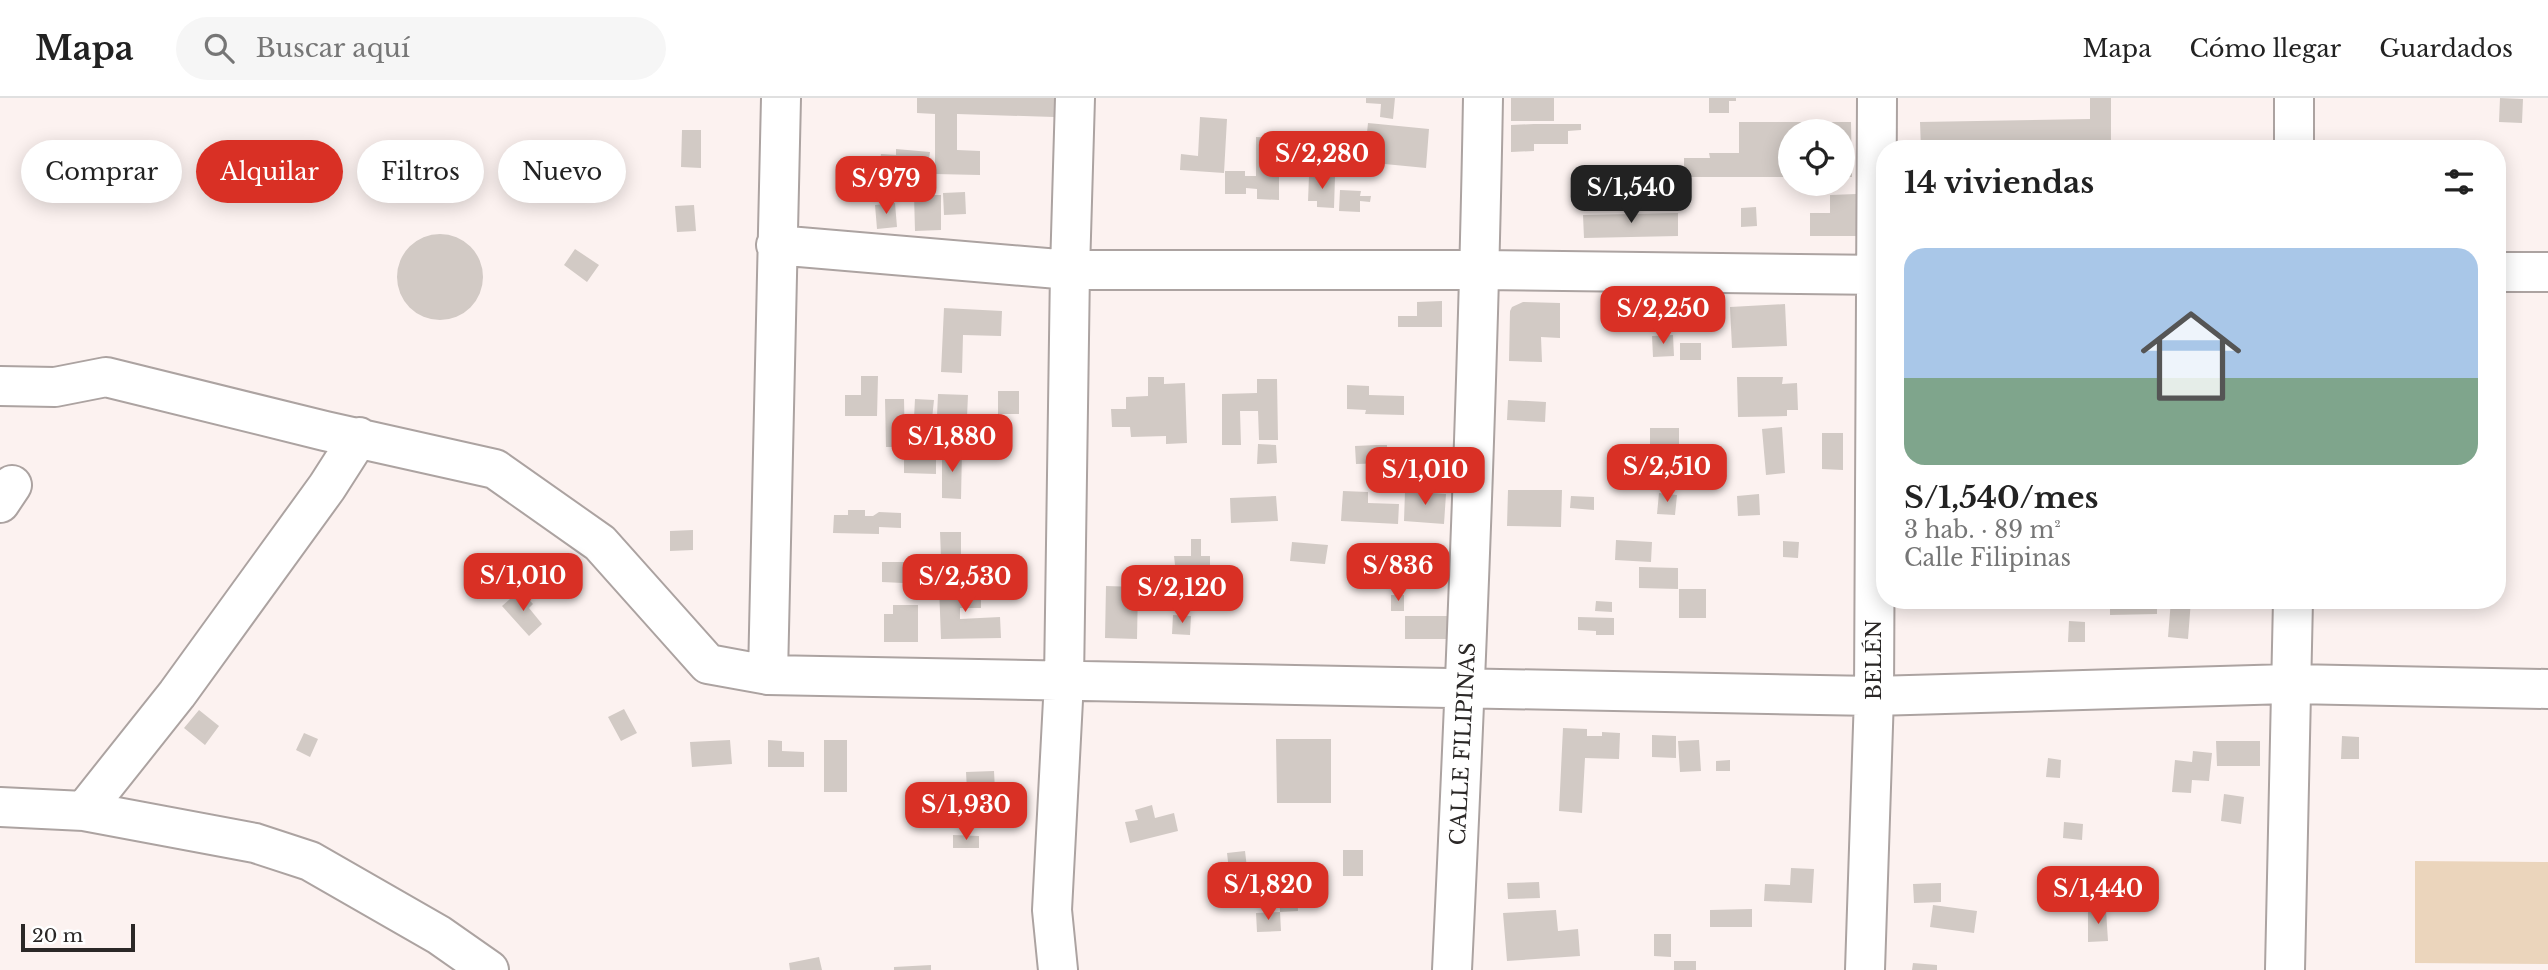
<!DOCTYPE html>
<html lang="es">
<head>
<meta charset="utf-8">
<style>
  :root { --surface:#fff; --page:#f6f6f6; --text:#222; --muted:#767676; --line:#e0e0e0; --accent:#d93025 }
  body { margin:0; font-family:"Libre Baskerville",serif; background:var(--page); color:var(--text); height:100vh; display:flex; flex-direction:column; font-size:26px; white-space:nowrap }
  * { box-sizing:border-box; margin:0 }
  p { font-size:23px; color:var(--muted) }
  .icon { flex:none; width:38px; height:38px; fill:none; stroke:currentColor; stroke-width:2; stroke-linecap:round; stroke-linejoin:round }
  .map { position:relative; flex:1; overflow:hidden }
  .sheet { position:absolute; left:1876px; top:42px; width:630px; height:469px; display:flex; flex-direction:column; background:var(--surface); border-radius:28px; box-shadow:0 4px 18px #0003 }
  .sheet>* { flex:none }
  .hud { position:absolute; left:21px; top:42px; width:665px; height:63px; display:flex; gap:14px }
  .controls { position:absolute; left:1778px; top:21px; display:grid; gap:14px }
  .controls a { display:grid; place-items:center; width:77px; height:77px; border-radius:50%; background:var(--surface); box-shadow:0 4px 18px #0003; font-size:35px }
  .scale { position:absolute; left:21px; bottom:18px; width:114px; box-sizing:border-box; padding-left:7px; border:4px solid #2b2827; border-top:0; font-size:19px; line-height:24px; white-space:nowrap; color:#2b2827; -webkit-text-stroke:5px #fff; paint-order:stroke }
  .price { position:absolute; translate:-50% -60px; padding:0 16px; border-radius:14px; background:var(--accent); color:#fff; font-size:23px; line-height:46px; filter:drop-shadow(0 2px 4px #0008) }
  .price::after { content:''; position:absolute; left:50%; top:42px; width:21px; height:16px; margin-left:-10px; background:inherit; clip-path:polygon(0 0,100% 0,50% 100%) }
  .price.current { background:#222; color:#fff }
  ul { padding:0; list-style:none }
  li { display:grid; align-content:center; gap:14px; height:371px; padding:0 28px }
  li span { display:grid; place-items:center; height:217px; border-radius:21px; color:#555 }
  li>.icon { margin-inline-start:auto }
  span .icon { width:126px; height:126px; fill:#fffc; stroke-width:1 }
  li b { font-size:30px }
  h2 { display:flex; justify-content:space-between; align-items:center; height:84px; padding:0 28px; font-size:30px }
  .pill { padding:0 24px; border-radius:32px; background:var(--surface); box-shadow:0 4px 18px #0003; font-size:24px; line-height:63px }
  .pill.current { background:var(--accent); color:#fff }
  header { display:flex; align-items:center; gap:42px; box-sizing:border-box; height:98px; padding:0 35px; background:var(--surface); border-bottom:2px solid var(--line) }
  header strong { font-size:33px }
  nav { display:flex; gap:38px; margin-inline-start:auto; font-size:24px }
  .search { width:490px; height:63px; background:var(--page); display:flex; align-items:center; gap:18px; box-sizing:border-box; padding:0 24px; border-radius:38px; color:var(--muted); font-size:26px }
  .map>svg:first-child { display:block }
  .green { fill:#ebd5bc }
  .building { fill:#d2cac5 }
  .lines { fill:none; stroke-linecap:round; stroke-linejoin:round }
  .street-casing { stroke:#aca3a1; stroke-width:42 }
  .street { stroke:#fff; stroke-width:38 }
  .labels { text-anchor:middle; stroke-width:7; stroke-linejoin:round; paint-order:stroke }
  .street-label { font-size:21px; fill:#2b2827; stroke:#fff }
</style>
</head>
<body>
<header>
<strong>Mapa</strong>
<div class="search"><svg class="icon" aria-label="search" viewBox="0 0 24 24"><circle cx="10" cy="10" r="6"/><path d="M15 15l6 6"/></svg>Buscar aquí</div>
<nav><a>Mapa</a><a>Cómo llegar</a><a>Guardados</a></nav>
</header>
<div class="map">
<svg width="2548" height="872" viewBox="0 0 2548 872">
  <rect width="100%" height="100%" fill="#fcf2f0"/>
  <path class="green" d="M2415,763L2548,764V866L2415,865Z"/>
  <path class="building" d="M917,0H1054V19L957,16V52L980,53V77L935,76V16L917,15Z
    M1366,0H1395L1393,21L1380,19L1381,6L1366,5Z
    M1511,0H1554V23H1511Z
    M1709,0H1736V3H1729V15H1709Z
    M2090,0H2111V47L2123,46V51H1921L1920,24L2090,21Z
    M2500,0L2523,1L2522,25L2499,24Z
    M1200,19L1227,21L1224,75L1180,72L1181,56L1198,58Z
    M1739,24H1851L1852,79H1843V33H1790V79H1684V60H1710L1709,55H1739Z
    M1368,25L1429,31L1426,70L1364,64Z
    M1534,26H1581V32L1568,33V46H1534V53L1511,54V27Z
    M682,32H701V70L681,69Z
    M1256,39L1279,40V102L1257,101V91L1246,90V96H1225V73H1245V78H1256Z
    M896,51L930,54L927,75L879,70L881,56L896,57Z
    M1309,78L1335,79L1334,110L1317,109V103H1308Z
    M1340,92L1361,93L1360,98H1371L1370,104L1360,103V114L1339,113Z
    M965,94L966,116L944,117L943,95Z
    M1856,96V138H1810V115H1830V97Z
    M914,97H941V132L915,133Z
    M895,105L897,129L877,131L875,107Z
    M694,107L696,133L677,134L675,108Z
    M1756,109L1757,128L1741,129V110Z
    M1678,115V138L1584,140L1583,117Z
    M397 179a43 43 0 1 1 86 0a43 43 0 1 1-86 0Z
    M575,151L599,167L587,184L564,167Z
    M1442,203V229H1398V218H1417V204Z
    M1523,204L1560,205V240L1541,239L1542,264L1509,263L1510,213L1512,209Z
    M1785,206L1787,248L1732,250L1730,209Z
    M944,210L1002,213L1001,238L963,237L962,275L941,274Z
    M1673,237L1674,258L1653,259L1652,238Z
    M1680,245H1701V262H1680Z
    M861,278H878L877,318H845V297H861Z
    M1148,279H1164V286L1185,285L1187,345L1166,346V338L1131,339L1130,329H1112L1111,311H1126V299L1148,298Z
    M1737,279H1783L1782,286L1797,285L1798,312H1787V318L1738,319Z
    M1257,281H1277L1278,342H1259L1258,313H1240L1241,347H1222V296L1257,295Z
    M1347,287L1369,288V297L1404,298V317L1365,316L1366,312L1347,311Z
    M998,293H1019V316H998Z
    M938,296L968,297L967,319L937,318Z
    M885,301H904L905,349H886Z
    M915,301L934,302L932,321L914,320Z
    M1508,302L1546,304L1545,324L1507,322Z
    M1782,329L1785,375L1766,377L1762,331Z
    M1650,330H1679V349L1650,347Z
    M1822,335H1843V372L1822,371Z
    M1258,346L1276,347L1277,365L1257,366Z
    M1376,347H1387V365L1356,366L1355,348Z
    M942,352H962L961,401L942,400Z
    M904,355L936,356V376L904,375Z
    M1508,392H1562L1561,429L1507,428Z
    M1343,393L1368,394V405L1399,406L1398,426L1341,423Z
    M1405,393L1446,396L1444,426L1404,423Z
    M1659,395L1677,397L1675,417L1657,416Z
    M1759,396L1760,417L1738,418L1737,398Z
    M1276,398L1278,423L1231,425L1230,400Z
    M1571,398L1594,399V412L1570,410Z
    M848,412H865V418H873L879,414L901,415V430L879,429V436L833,435L834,417H848Z
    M693,432V452L670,453V433Z
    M940,434H961V459H941Z
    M1191,441H1201V458H1210V477H1190V467H1175L1174,458H1191Z
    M1616,442L1652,444L1651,464L1615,462Z
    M1783,443L1799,444L1798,460L1783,459Z
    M1292,444L1328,447L1325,466L1290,463Z
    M882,464H904L903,485L882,484Z
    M1639,469L1678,470V491L1639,490Z
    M981,487V510H960V521L1000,519L1001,540L941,541L939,488Z
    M1106,488L1138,489L1137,541L1105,540Z
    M1679,491H1706V520H1679Z
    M520,492L533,506L529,510L542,526L529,538L502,508Z
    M1391,497H1404V513H1391Z
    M2110,502H2157V516L2110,517Z
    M2171,502H2191L2188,541L2168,539Z
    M1596,503L1612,504V514L1595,513Z
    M893,507H918V544H884V516H893Z
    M1173,517L1191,518L1190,537L1172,536Z
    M1405,518H1449L1448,541H1405Z
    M1578,519L1614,520V537H1596V533L1578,532Z
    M2069,523L2085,524V544H2068Z
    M624,611L637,635L621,643L608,619Z
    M199,612L219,628L205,647L184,630Z
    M1563,630L1587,631V638H1602V634L1620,635L1619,661L1585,660L1582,715L1559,713Z
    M304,635L318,641L310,659L296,652Z
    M1652,637L1676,638V660L1652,659Z
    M2342,638L2359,639V661H2341Z
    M1276,641H1331V705H1277Z
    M730,642L732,666L692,669L690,644Z
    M768,642L782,643V653L804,654V669H768Z
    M824,642H847V694H824Z
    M1699,642L1701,673L1680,674L1678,643Z
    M2216,643H2260V668H2217Z
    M2193,653L2212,655L2209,683L2192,682L2191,695L2172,694L2175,662L2192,664Z
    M2048,660L2061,662L2060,680L2046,679Z
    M1730,662V673H1716V663Z
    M994,673L995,692L967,693L966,674Z
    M2224,696L2244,699L2241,726L2221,723Z
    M1152,707L1155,720L1174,715L1178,733L1130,745L1125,724L1138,722L1135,712Z
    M2064,724L2083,726L2082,742L2063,740Z
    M953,737L979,738V750H953Z
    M1343,752H1363V778H1343Z
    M1245,753L1247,770L1229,772L1227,755Z
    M1791,770L1814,771L1812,805L1764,803L1765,786L1790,787Z
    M1539,784L1540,800L1508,801L1507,785Z
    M1941,785V804L1914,805L1913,786Z
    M1297,788L1298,813L1280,814L1279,789Z
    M2066,791L2092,793L2091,808L2065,807Z
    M1933,807L1977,813L1974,835L1930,829Z
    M1752,811V829H1710V812Z
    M1556,812L1558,833L1578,831L1580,858L1507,863L1503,815Z
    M2106,812L2108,843L2088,844V813Z
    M1280,814L1281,833L1257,834L1256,815Z
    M1654,836H1671V859L1654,858Z
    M819,859L822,872H790L789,865Z
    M1674,863H1696V872H1674Z
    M1913,865L1937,867V872H1912Z
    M931,867V872H894V869Z"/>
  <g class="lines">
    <defs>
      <path id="street" d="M2294,0V51
        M776,147L1070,172H1480L1885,177
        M2497,174H2548
        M0,288L55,289L106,279L325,333L495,371L600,445L708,566L768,577L1874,598L2292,586L2548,591
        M0,405L12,387
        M768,577L781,0
        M0,709L84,713L255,745L310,763L439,837L489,872
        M84,713L177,596L327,389L359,339
        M1058,872L1052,812L1064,583L1070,172L1075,0
        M1452,872C1466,581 1478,291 1483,0
        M1865,872L1874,598L1877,0
        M2285,872L2293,502"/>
    </defs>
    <use href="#street" class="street-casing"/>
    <use href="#street" class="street"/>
  </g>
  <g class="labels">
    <g class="street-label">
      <text transform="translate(1874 562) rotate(-90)" y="7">BELÉN</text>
      <text transform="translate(1463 646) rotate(-87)" y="7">CALLE FILIPINAS</text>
    </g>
  </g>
</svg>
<div class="controls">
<a><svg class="icon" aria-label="locate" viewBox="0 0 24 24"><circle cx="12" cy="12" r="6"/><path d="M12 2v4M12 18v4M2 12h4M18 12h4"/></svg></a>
</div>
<div class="scale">20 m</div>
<b class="price" style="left:1322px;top:93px">S/2,280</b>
<b class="price" style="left:886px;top:118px">S/979</b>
<b class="price current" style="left:1631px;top:127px">S/1,540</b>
<b class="price" style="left:1663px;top:248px">S/2,250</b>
<b class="price" style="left:952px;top:376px">S/1,880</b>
<b class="price" style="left:1667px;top:406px">S/2,510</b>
<b class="price" style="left:1425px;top:409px">S/1,010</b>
<b class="price" style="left:1398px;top:505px">S/836</b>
<b class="price" style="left:523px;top:515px">S/1,010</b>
<b class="price" style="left:965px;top:516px">S/2,530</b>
<b class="price" style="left:1182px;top:527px">S/2,120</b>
<b class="price" style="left:966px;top:744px">S/1,930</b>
<b class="price" style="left:1268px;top:824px">S/1,820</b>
<b class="price" style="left:2098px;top:828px">S/1,440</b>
<div class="hud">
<a class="pill">Comprar</a>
<a class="pill current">Alquilar</a>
<a class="pill">Filtros</a>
<a class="pill">Nuevo</a>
</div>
<section class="sheet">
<h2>14 viviendas<svg class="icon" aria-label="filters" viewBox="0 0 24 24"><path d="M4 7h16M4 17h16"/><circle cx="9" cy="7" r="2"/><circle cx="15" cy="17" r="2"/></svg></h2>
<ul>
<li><span style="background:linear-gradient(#a9c7e8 60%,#7fa58c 0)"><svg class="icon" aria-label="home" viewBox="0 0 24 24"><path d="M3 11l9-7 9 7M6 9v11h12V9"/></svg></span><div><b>S/1,540/mes</b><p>3 hab. · 89 m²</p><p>Calle Filipinas</p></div></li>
</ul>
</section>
</div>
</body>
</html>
